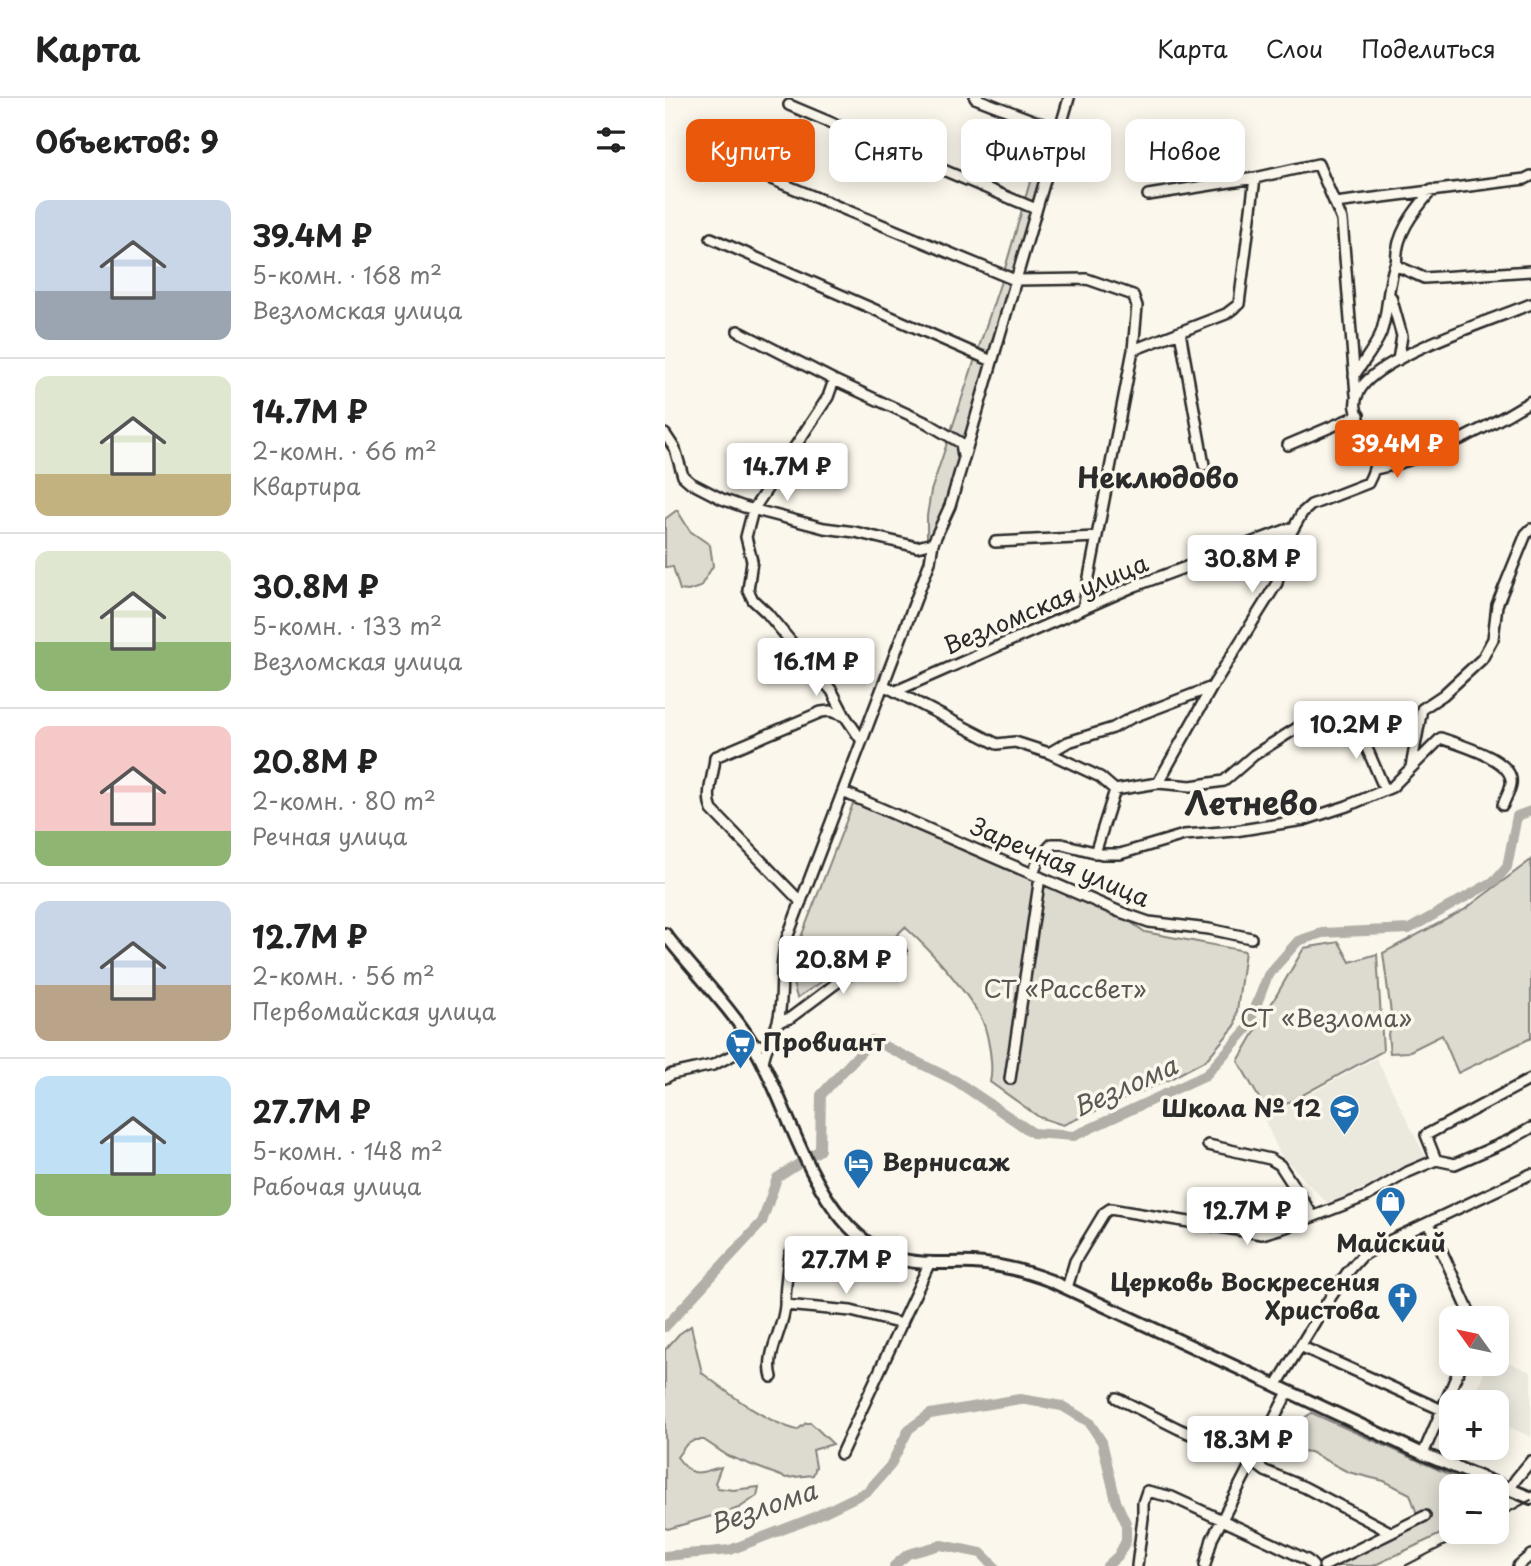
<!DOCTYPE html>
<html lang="ru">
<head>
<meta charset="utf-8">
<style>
  :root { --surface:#fff; --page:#f2f2f2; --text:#222; --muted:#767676; --line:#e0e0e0; --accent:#ea580c }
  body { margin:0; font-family:"Playpen Sans",sans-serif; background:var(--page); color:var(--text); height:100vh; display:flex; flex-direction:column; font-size:26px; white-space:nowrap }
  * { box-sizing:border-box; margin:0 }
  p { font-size:23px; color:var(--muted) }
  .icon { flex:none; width:38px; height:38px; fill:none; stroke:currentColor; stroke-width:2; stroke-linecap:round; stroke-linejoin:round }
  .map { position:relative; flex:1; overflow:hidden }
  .side { display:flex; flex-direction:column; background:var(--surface); width:665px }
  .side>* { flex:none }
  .top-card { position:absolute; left:21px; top:21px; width:665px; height:63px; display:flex; gap:14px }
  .needle { width:46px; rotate:303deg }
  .tools { position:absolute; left:774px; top:1208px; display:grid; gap:14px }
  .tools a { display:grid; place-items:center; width:70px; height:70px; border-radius:14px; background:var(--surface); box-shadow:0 4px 18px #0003; font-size:35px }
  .price { position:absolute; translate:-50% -60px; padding:0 16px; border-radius:7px; background:#fff; color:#222; font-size:23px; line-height:46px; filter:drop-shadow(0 2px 4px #0008) }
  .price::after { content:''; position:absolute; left:50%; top:42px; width:21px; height:16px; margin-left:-10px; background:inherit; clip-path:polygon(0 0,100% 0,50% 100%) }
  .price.active { background:var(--accent); color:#fff }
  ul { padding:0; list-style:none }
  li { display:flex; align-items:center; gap:21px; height:175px; padding:0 35px }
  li+li { border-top:2px solid var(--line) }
  li span { display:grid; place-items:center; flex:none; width:196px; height:140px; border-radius:14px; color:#555 }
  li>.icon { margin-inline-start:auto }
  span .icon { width:84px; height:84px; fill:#fffc; stroke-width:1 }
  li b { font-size:30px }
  h2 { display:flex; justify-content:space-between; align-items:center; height:84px; padding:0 35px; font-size:30px }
  .chip { padding:0 24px; border-radius:14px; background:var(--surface); box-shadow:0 4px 18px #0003; font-size:24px; line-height:63px }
  .chip.active { background:var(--accent); color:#fff }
  header { display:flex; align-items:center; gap:42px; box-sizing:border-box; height:98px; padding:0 35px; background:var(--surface); border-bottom:2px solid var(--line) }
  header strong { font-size:33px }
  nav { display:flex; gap:38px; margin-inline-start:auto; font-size:24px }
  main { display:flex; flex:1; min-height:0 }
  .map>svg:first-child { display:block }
  .built { fill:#ebe8de }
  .green { fill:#dddad0; stroke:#84827e; stroke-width:2 }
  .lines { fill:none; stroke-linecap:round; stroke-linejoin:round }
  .river { stroke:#b1afa7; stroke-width:10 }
  .minor-casing { stroke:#2b2b2b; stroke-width:14 }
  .major-casing { stroke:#2b2b2b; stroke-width:16 }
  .minor { stroke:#fbf7ec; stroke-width:9 }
  .major { stroke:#fbf7ec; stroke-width:10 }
  .rail { stroke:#2b2b2b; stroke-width:2 }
  .labels { text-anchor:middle; stroke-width:7; stroke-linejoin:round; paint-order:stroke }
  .street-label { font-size:24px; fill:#2b2b2b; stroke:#fbf7ec }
  .park-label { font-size:24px; fill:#585754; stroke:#fbf7ec }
  .poi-label { font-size:24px; font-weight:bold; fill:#2b2b2b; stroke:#fbf7ec; text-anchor:start }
  .water-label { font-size:26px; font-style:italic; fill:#5a5956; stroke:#fbf7ec }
  .quarter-label { font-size:28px; font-weight:bold; fill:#2b2b2b; stroke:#fbf7ec }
  .district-label { font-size:32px; font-weight:bold; fill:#2b2b2b; stroke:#fbf7ec }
</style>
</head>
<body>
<header>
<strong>Карта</strong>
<nav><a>Карта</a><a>Слои</a><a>Поделиться</a></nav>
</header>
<main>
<section class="side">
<h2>Объектов: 9<svg class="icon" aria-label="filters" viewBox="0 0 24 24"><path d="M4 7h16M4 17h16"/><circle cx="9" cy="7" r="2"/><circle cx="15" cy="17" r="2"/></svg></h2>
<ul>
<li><span style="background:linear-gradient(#c9d6e8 65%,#9aa5b1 0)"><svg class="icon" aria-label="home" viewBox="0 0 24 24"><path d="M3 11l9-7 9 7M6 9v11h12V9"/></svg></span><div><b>39.4M ₽</b><p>5-комн. · 168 m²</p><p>Везломская улица</p></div></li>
<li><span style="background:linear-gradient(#dfe7d0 70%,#c2b280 0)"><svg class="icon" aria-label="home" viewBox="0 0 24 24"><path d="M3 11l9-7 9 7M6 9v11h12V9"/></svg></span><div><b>14.7M ₽</b><p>2-комн. · 66 m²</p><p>Квартира</p></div></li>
<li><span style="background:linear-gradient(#dfe7d0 65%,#8fb573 0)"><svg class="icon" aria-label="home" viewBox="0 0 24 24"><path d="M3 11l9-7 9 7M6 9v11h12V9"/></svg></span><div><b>30.8M ₽</b><p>5-комн. · 133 m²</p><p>Везломская улица</p></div></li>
<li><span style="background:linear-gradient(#f6c9c9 75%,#8fb573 0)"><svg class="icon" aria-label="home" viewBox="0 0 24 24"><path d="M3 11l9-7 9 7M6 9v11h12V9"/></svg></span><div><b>20.8M ₽</b><p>2-комн. · 80 m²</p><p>Речная улица</p></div></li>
<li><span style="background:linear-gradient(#c9d6e8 60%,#b9a48a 0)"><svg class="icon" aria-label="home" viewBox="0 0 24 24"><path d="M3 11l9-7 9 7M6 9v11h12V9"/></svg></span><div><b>12.7M ₽</b><p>2-комн. · 56 m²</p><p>Первомайская улица</p></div></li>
<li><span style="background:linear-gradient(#bfe0f5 70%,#8fb573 0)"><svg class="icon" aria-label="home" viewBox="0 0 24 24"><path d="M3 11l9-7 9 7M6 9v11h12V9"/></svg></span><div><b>27.7M ₽</b><p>5-комн. · 148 m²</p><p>Рабочая улица</p></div></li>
</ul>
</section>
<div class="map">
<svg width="866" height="1468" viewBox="0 0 866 1468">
  <rect width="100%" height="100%" fill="#fbf7ec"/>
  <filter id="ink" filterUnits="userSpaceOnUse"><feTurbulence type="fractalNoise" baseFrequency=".0143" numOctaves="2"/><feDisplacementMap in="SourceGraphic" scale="14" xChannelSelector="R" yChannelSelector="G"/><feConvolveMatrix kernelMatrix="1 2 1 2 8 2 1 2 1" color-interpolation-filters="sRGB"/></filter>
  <g filter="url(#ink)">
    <path class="built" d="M711,960L761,1060L664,1107L615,1056L599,1021Z
      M831,1259L866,1274V1339L831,1323V1304H806L819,1275L812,1272L815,1265H831Z"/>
    <path class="green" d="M380,32H389V38L279,415L268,445H262V418L266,393L339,174Z
      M12,412L25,433L45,447L48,468L35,489L23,493L15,492L8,469H0V421Z
      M189,703L458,819L480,834L580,853L570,928L541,962L503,982L398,1027L374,1019L325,984C329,968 323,930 314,916C294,884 267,854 240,829L215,854L187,864L132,900L124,870Z
      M866,762V940L793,975L777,937L743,954L725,955L723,936L727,923L718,855L799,812Z
      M674,844L685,864L712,856L718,953L603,1016L573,963L639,850Z
      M26,1228L37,1275C67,1297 96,1322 132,1332L141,1325H146L168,1346L148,1352L151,1369L148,1377L121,1380L63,1358L39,1342H30L21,1347L12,1359C28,1381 33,1375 56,1369L50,1385L53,1390L68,1392L94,1389L92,1398L74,1410L3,1431L0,1430V1252L14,1236Z
      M647,1315L810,1388H786V1431L708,1468H666L743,1429L752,1416L745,1396L719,1383L683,1374L645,1354L613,1350L604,1340L613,1322L632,1324Z"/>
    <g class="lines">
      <path class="river" d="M0,1229L97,1124L112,1080L155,1052L156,997L207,942L291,983L368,1035L409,1038L541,977L582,931L603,877L633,843L657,835L744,831L831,782L842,769L852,718L866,713
        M0,1458L65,1452L145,1421L203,1393L225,1368L244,1331L265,1316L355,1301L397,1308L424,1324L437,1344L451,1403L461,1425V1443L453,1458L442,1468
        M229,1468L243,1456L276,1447L316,1455L329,1468"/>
      <defs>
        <path id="minor" d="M310,0L393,32
          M124,7L371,111
          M36,52L350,182L422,181L468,197L472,208L468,252L418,510
          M590,80L653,66L677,122L691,297
          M767,92C749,113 728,139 732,168L759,180L866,173
          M670,105L860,81L866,78
          M46,140L327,263
          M726,199L737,238L733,262
          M73,233L169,282L262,325L296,345L298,358
          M515,234L539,367
          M468,252L561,216L574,206L590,80L483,97
          M689,278C698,264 710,250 716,235C724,212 722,185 731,164
          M169,282L163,299L88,412L81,439L87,463L83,492L88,502L102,515L167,593L180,618L197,643
          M0,336L10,351L18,378L26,385L57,401L79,409L159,430L190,434L252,449L268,445
          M623,347L694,317
          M710,371C764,361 820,331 866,303
          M330,444L431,439
          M218,587L332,646L350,644L384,655L435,679L450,692L430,755
          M231,593L470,488L626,430
          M693,622L701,648L720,692
          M384,655L403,644L448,630L466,620L547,589
          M746,669L757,611L778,597L817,561L828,541L832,507L861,436L866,431
          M493,685L547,589L612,485L618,449L637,415L646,407L703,385C724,346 696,342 691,310C689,300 694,292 700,285C728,254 824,223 866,206
          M450,692L493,685L526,688L559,683L589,657L643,623L667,620L753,632
          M178,694L455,814L484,824L544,831L586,840
          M368,776L374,760L387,746H397L437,756H455L519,737L570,733L639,722L682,708L727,689L776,640C794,647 850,661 846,686C845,693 840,701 838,707
          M136,804L47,712C40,696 49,677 50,659L156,614L165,613L180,618
          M113,924L125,920L181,878L236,854
          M98,966C99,949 111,936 114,919C119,892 114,866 122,840L265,464L268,445L285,408L404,0
          M0,980L7,976L48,967L88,947H94
          M345,981L375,779
          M543,1047L605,1061L615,1067L648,1118
          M771,1062L761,1037L866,981
          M771,1062L790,1066L845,1042L866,1030
          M764,1125L807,1220
          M402,1190L410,1163L439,1115L445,1111L597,1136L621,1129L702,1098L743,1074L771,1062
          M120,1207L186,1213L237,1226
          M635,1248L777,1312
          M107,1279C100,1255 119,1231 120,1207C120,1190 122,1174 125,1156
          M611,1288L659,1209L682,1175L697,1158L724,1143L866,1076
          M452,1300L514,1331L587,1363L600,1373L639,1389L725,1434
          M176,1356L265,1164
          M758,1356L797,1265
          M844,1392L851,1381L866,1363
          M540,1467L547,1441L623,1294
          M472,1468L478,1420V1405L482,1393L507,1399L607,1445L642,1462L648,1468
          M659,1468L760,1418
          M853,1468L866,1457"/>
        <path id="major" d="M0,836C28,873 62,905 87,945C127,1010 148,1128 228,1159C253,1168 282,1164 308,1165C335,1166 360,1173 386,1183L758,1356L866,1400"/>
      </defs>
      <use href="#minor" class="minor-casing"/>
      <use href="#major" class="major-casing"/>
      <use href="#minor" class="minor"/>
      <use href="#major" class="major"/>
      <path class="rail" d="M831,1421L866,1402
        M740,1468L807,1433"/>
    </g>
  </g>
  <defs>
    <symbol id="supermarket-pin" viewBox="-11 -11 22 30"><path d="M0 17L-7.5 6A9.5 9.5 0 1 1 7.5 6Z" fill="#1f6fb2" stroke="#fbf7ec"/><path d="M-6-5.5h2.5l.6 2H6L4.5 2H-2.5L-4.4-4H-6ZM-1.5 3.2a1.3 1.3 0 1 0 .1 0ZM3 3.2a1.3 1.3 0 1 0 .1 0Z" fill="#fff"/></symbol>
    <symbol id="school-pin" viewBox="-11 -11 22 30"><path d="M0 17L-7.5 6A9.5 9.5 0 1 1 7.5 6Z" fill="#1f6fb2" stroke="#fbf7ec"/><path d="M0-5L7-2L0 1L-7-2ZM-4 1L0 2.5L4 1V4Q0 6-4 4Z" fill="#fff"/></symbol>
    <symbol id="hotel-pin" viewBox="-11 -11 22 30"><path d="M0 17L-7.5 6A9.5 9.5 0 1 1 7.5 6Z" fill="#1f6fb2" stroke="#fbf7ec"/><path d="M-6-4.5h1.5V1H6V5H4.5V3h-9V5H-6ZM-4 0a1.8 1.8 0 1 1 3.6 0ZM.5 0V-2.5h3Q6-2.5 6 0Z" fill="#fff"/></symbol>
    <symbol id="shop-pin" viewBox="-11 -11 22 30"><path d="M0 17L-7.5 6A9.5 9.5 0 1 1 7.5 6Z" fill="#1f6fb2" stroke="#fbf7ec"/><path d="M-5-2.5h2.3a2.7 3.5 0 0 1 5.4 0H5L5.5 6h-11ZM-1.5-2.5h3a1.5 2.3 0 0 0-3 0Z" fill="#fff"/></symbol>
    <symbol id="church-pin" viewBox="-11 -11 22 30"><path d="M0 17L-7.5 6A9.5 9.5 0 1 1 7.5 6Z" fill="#1f6fb2" stroke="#fbf7ec"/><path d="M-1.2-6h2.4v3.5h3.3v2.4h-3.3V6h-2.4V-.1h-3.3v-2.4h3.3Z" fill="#fff"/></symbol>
  </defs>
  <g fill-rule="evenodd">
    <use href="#supermarket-pin" x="58" y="928" width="35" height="47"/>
    <use href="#school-pin" x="662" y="994" width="35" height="47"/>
    <use href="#hotel-pin" x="176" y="1048" width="35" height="47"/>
    <use href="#shop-pin" x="708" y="1086" width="35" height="47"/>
    <use href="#church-pin" x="720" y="1182" width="35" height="47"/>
  </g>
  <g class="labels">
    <g class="street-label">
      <text transform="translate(381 507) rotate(-23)" y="8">Везломская улица</text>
      <text transform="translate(395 765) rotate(23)" y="8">Заречная улица</text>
    </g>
    <g class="park-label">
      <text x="400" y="900">СТ «Рассвет»</text>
      <text x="661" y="929">СТ «Везлома»</text>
    </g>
    <g class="poi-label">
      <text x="98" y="953">Провиант</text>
      <text x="656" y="1019" text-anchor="end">Школа № 12</text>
      <text x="217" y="1073">Вернисаж</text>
      <text x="726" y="1154" text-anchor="middle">Майский</text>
      <text x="715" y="1193" text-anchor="end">Церковь Воскресения<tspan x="715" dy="28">Христова</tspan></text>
    </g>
    <g class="water-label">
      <text transform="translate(460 989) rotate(-24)" y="9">Везлома</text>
      <text transform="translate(98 1410) rotate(-19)" y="9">Везлома</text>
    </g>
    <g class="quarter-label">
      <text x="493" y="390">Неклюдово</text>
    </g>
    <g class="district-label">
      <text x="586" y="717">Летнево</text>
    </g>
  </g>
</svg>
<div class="tools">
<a><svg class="needle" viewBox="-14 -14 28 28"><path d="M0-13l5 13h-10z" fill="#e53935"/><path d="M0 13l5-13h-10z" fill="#767676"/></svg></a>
<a>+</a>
<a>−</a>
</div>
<b class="price active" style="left:732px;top:382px">39.4M ₽</b>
<b class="price" style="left:122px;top:405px">14.7M ₽</b>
<b class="price" style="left:587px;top:497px">30.8M ₽</b>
<b class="price" style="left:151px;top:600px">16.1M ₽</b>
<b class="price" style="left:691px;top:663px">10.2M ₽</b>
<b class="price" style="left:178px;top:898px">20.8M ₽</b>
<b class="price" style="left:582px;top:1149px">12.7M ₽</b>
<b class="price" style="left:181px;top:1198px">27.7M ₽</b>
<b class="price" style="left:583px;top:1378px">18.3M ₽</b>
<div class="top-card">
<a class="chip active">Купить</a>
<a class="chip">Снять</a>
<a class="chip">Фильтры</a>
<a class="chip">Новое</a>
</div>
</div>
</main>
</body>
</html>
